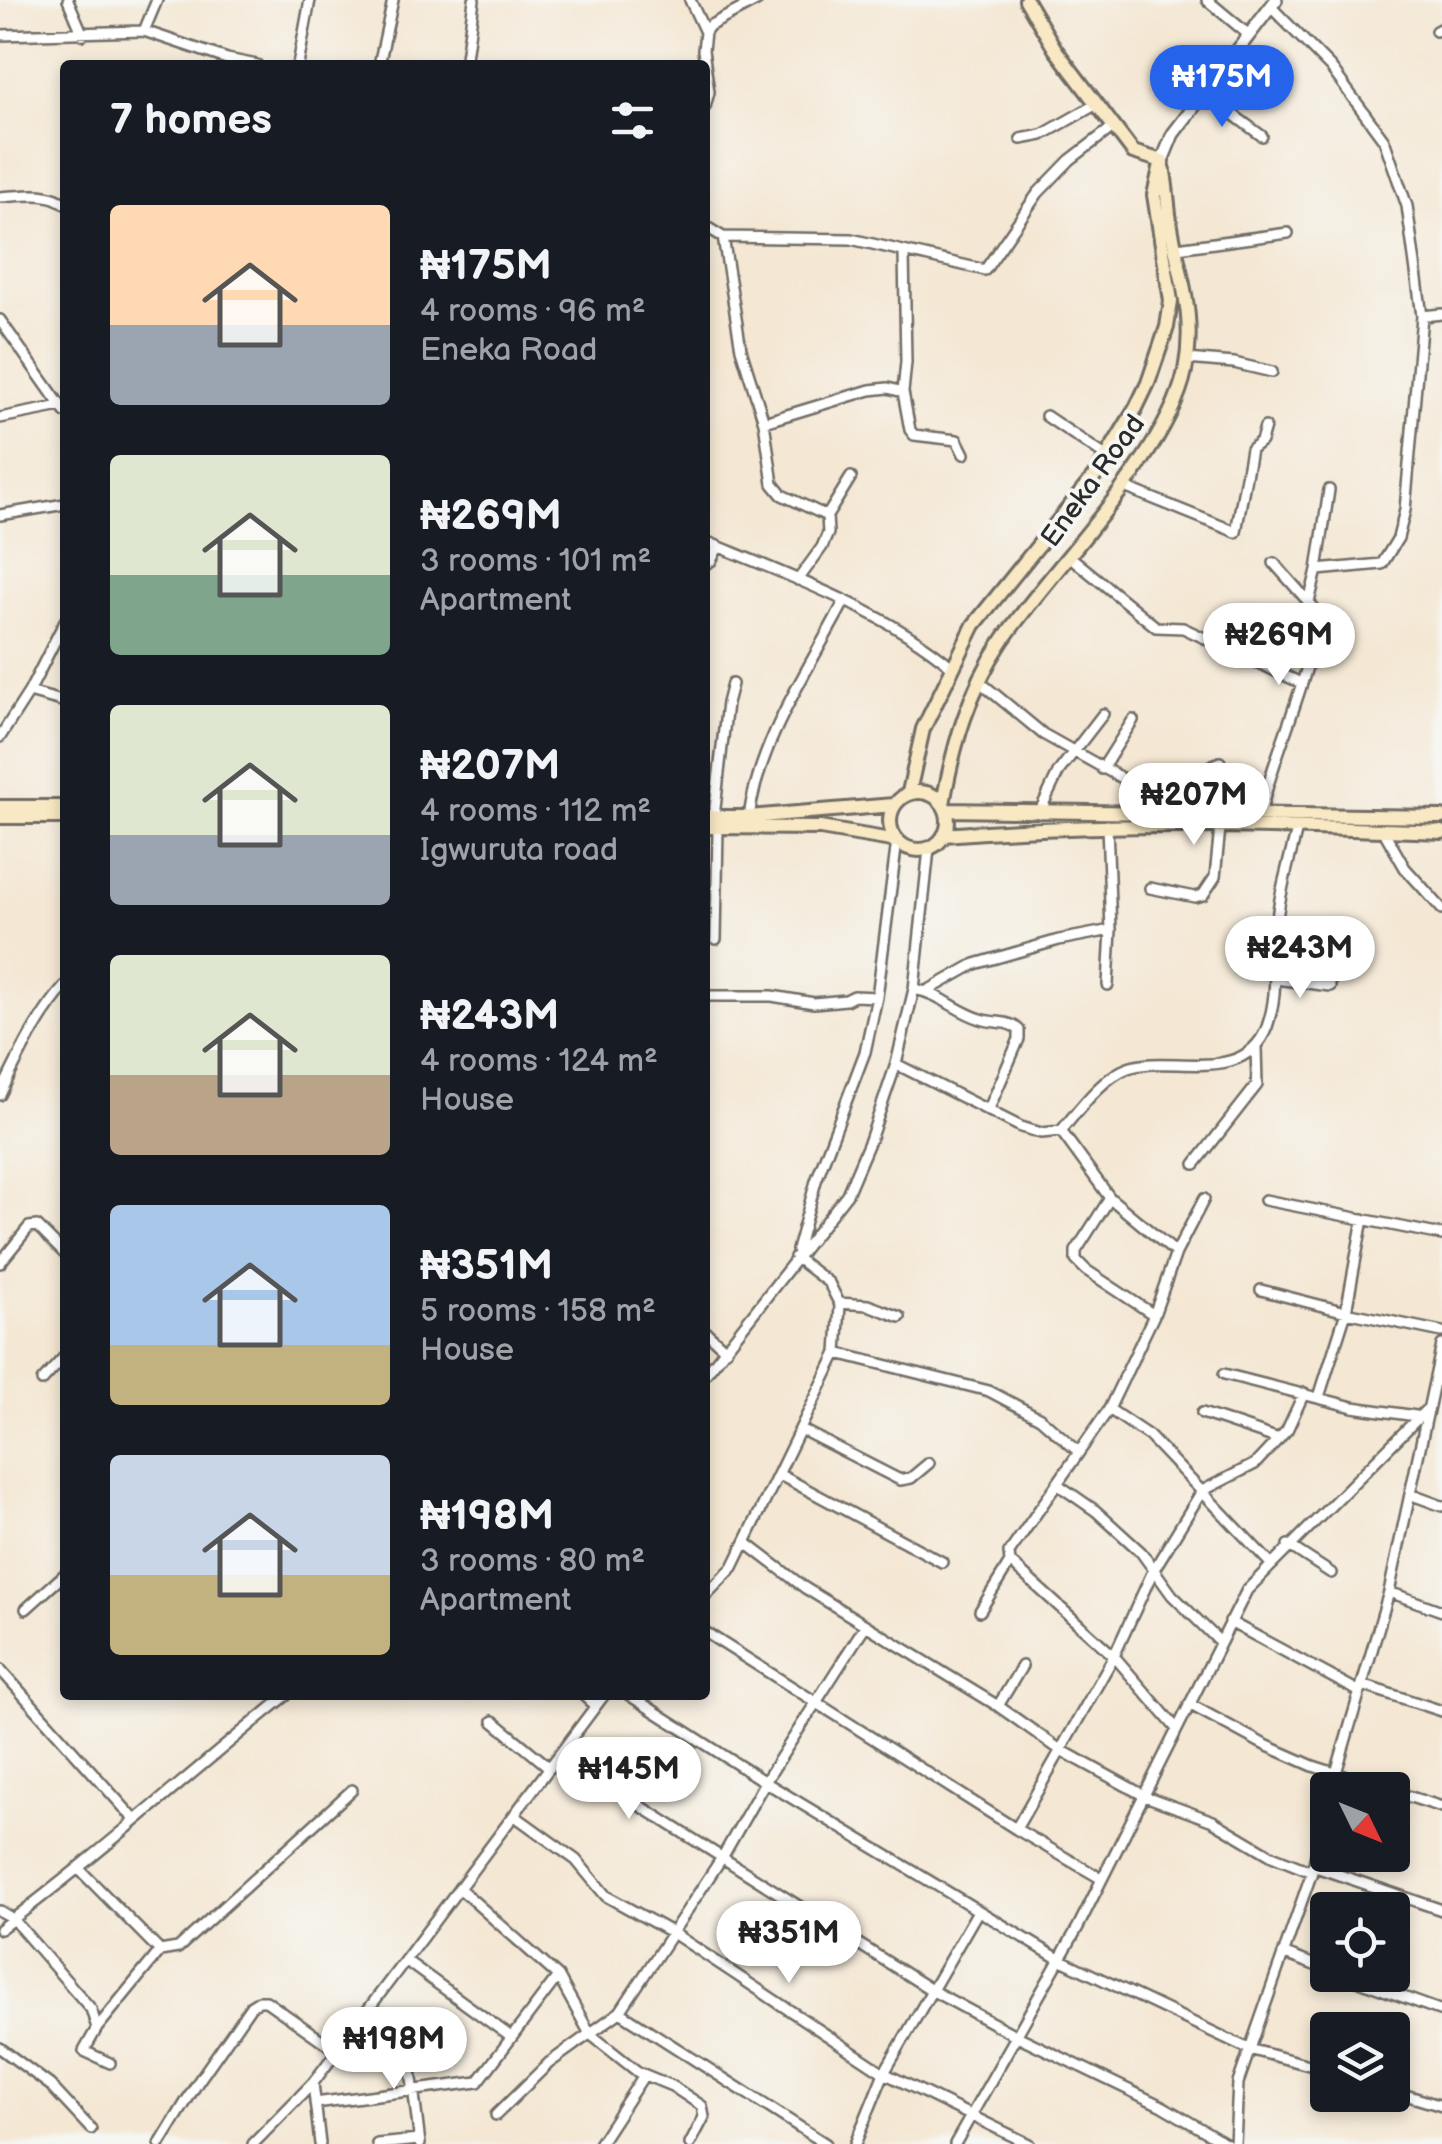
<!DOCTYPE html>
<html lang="en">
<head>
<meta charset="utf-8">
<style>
  :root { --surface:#171b24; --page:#20242c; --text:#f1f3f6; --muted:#9ea1a6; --accent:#2563eb }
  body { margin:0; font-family:"Balsamiq Sans",sans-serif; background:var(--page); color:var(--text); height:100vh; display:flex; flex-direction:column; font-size:38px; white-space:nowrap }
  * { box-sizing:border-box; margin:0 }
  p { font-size:32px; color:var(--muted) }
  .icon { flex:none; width:55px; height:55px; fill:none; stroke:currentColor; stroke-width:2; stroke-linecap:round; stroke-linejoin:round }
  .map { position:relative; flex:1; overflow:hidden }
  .side { position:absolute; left:60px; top:60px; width:650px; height:1640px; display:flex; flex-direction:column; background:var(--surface); border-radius:10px; box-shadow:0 5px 15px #0003 }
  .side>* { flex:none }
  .needle { width:65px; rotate:133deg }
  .controls { position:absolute; left:1310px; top:1772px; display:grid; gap:20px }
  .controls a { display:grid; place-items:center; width:100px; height:100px; border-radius:10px; background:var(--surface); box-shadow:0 5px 15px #0003; font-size:50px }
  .price { position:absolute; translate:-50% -85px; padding:0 22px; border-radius:35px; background:#fff; color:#222; font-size:32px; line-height:65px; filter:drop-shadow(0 2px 5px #0008) }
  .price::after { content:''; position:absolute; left:50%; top:60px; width:30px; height:22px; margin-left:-15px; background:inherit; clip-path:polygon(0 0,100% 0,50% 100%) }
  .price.selected { background:var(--accent); color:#fff }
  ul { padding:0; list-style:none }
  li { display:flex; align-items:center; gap:30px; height:250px; padding:0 50px }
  li span { display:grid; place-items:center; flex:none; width:280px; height:200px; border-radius:10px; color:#555 }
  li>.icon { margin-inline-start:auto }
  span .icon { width:120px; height:120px; fill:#fffc; stroke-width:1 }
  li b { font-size:42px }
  h2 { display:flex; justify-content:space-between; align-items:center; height:120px; padding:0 50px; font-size:42px }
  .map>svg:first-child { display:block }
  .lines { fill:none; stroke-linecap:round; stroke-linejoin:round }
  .minor-casing { stroke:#716d66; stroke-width:14 }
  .tertiary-casing { stroke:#716d66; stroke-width:16 }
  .secondary-casing { stroke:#716d66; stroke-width:18 }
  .minor { stroke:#fff; stroke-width:9 }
  .tertiary { stroke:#fff; stroke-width:11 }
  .secondary { stroke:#f8e8c3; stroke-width:12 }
  .labels { text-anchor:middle; stroke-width:8; stroke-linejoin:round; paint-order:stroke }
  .street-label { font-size:28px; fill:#2b2b2b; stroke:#f6f6f2 }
</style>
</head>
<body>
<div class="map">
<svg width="1442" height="2144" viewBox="0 0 1442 2144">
  <rect width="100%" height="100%" fill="#f6f6f2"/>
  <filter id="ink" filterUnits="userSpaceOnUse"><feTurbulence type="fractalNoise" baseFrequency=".01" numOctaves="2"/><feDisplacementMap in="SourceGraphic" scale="20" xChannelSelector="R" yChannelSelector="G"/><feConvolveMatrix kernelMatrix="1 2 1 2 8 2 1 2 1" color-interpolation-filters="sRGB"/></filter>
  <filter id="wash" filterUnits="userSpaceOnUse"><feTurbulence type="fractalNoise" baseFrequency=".0048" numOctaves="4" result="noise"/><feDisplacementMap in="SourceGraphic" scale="40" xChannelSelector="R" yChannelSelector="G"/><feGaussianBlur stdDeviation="2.25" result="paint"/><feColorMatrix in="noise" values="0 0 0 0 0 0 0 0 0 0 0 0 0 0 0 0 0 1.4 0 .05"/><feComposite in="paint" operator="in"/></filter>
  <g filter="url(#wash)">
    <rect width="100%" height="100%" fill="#f4e7d3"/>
  </g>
  <g filter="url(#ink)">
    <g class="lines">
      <defs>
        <path id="minor" d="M68,0L83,35
          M690,0L705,32L703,50L709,92L705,107
          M1207,0L1249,35
          M1271,7L1331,68L1384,140L1407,206L1422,316L1405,510L1398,538L1382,564L1317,570L1309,602
          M144,31L157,0
          M1436,31L1442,28
          M705,32L709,26L758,0
          M0,35L144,31L227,59L257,65
          M298,65L310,0
          M379,65L393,0
          M465,65L474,0
          M1204,93L1262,136
          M1021,139L1042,135L1095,105
          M0,197C22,196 48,190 65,204
          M705,226L723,237L851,239L985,270L1038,193L1070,160L1113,127
          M723,237L741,349L764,422L773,484L782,495L827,516
          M1177,248L1288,233
          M904,253L906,362L903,392L910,430L914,435L957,440L964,454
          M1422,316L1442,314
          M0,320L65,412
          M1187,359L1234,363L1272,372
          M1046,416L1107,457
          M0,418L61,406
          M764,422L870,390L888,388L903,392
          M1122,486L1236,532L1251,449L1261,441L1265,427
          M0,515L65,504
          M705,541C785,574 886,611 952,667
          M1068,555L1156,627L1183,628L1301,683
          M705,564L711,561L718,547
          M1317,570L1329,490
          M798,580L822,547L828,533L827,516L851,477
          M980,682L1043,734L1125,780L1127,814
          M29,692L65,702
          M0,737L29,692L65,621
          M1102,769L1133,720
          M1039,813L1059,771L1103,714
          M1171,813C1186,792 1193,771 1220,762
          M1261,813C1268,766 1326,643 1314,608L1274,563
          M714,817L727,703L732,684
          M749,817C759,741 809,669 844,602
          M1107,825L1111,930L1108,985
          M1383,830L1405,868L1442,909
          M1150,888L1195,897L1203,895L1215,877L1220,828
          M716,939L718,827
          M1276,979L1330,986
          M914,989C939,993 957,1012 981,1019C995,1024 1009,1020 1019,1030V1039L988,1111
          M927,991L975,964L1059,940L1111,930
          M705,996H772L814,1003L846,1000L854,996L877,997
          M896,1064L1021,1127L1041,1133L1061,1131L1110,1198L1176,1253
          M0,1095C19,1056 36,1019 65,986
          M1061,1131C1079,1110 1101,1078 1128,1068C1169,1053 1244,1087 1267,1027C1279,994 1273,961 1276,927C1279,894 1289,862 1297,829
          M1195,1164L1257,1085L1256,1046
          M1110,1198L1076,1251V1260L1086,1270L1154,1315
          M1265,1200L1442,1235
          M797,1250L816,1181L865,1052L877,997L897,841
          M0,1263L29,1227L37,1226L65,1254
          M1261,1290L1346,1312L1442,1332
          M839,1303L868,1305L900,1317
          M705,1331L726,1350
          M837,1353L989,1391L1040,1418L1079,1452
          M1224,1374L1353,1407L1416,1416
          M705,1375L847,1194L870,1140L896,1064L914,989L929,849
          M42,1381L65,1356
          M1319,1397L1346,1312L1363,1219
          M1109,1409L1149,1436L1270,1563
          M1202,1413L1279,1439
          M802,1430L900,1480L911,1478L929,1463
          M780,1475L942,1562
          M1057,1484L1096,1511L1141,1552L1172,1595L1220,1642
          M1412,1495L1442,1506
          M746,1543L805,1588L998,1706L1059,1749L1145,1796L1213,1821L1272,1856L1312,1872
          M1288,1545L1331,1573
          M1010,1562L1114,1656L1176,1728
          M1389,1592L1442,1611
          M705,1596L733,1567L837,1353L840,1305L829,1283L795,1257
          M26,1609L65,1574
          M980,1611L1010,1562L1009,1553L1109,1409L1154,1315L1176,1253L1204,1199
          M1230,1622L1360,1692
          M705,1632L1016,1829L1102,1879
          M0,1669L135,1820
          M1362,1685L1442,1711
          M583,1695L595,1706
          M629,1695L765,1782L1059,1959L1249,2049L1328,2070
          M1189,1704L1263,1744L1313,1766L1442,1807
          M998,1706L1022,1666
          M493,1721L550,1768
          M568,1743L612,1775L628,1798L933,1991L1015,2035L1162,2106L1227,2144
          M1331,1790L1389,1592L1442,1345
          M515,1816L576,1860L606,1896L673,1933L884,2073L1029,2144
          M1016,1829L1114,1656L1153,1571L1202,1491L1255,1464L1287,1430L1304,1393
          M1313,1866L1442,1910
          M80,1870L160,1951L178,1948L352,1790
          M459,1888L558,1976L590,2034L638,2072L672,2086L702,2106L704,2117L690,2144
          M0,1911L13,1919L91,2009L97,2028L84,2051L110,2063
          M0,1929C99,1855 191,1772 287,1695
          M1285,1954L1328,1970
          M405,1960L511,2037
          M1342,1975L1442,2011
          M620,2012L826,2144
          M97,2028L160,1951
          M407,2037L420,2144
          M0,2048L50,2085L91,2129
          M1392,2091L1442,2106
          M315,2103L478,2082L558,1976
          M496,2115L549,2063L620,2012L723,1856L765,1782L865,1626
          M160,2144L198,2082L251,2006L259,2001H266L337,2051
          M253,2144L313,2083
          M320,2144L313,2083L604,1695
          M377,2144L419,2140
          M599,2144L644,2075
          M855,2144L884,2073L978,1911
          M955,2144L1078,1927L1247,1590L1426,1410
          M1235,2144L1238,2083L1312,1872L1328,1801"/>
        <path id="tertiary" d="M1162,161L1173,134L1276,0"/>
        <path id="secondary" d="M1026,0L1055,49L1133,152L1162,161
          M890 821a29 29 0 1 1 58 0a29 29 0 1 1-58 0Z
          M909,792L923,729L974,625L1096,474L1136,408L1148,383L1167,327L1171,301L1154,195L1161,164
          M943,804C953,746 969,690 1002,641C1053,566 1167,457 1185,371C1197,310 1177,272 1169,214C1167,196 1166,179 1162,161
          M0,807H65
          M947,810L1442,817
          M0,817H65
          M705,817H749L894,805
          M705,827L820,828L897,841
          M944,835C1110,821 1276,826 1442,832"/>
      </defs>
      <use href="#minor" class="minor-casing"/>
      <use href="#tertiary" class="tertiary-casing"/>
      <use href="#secondary" class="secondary-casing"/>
      <use href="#minor" class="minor"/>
      <use href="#tertiary" class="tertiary"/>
      <use href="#secondary" class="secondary"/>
    </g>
  </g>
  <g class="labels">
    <g class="street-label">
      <text transform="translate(1092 480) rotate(-54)" y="10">Eneka Road</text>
    </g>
  </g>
</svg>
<div class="controls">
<a><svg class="needle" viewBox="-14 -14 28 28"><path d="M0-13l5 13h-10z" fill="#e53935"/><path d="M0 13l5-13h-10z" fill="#9ea1a6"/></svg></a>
<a><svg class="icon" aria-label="locate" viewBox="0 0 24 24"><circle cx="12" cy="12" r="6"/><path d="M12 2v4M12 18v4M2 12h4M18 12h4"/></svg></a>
<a><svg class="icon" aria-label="layers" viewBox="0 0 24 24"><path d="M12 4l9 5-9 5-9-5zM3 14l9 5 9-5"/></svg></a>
</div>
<b class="price selected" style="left:1222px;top:130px">₦175M</b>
<b class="price" style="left:1279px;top:688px">₦269M</b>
<b class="price" style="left:1194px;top:848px">₦207M</b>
<b class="price" style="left:1300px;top:1001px">₦243M</b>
<b class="price" style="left:629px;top:1822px">₦145M</b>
<b class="price" style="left:789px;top:1986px">₦351M</b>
<b class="price" style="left:394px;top:2092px">₦198M</b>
<section class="side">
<h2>7 homes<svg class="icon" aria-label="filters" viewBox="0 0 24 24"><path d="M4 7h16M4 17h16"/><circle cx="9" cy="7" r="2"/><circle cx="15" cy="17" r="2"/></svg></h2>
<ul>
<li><span style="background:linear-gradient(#ffd9b3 60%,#9aa5b1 0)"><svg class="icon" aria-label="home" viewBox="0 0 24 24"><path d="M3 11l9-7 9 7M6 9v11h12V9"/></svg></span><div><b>₦175M</b><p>4 rooms · 96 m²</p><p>Eneka Road</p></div></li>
<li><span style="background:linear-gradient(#dfe7d0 60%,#7fa58c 0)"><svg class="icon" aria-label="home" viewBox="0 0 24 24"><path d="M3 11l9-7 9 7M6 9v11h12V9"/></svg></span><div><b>₦269M</b><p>3 rooms · 101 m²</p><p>Apartment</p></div></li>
<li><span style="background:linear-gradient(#dfe7d0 65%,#9aa5b1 0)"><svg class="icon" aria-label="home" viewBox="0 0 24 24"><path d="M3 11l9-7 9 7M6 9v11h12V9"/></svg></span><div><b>₦207M</b><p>4 rooms · 112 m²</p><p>Igwuruta road</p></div></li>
<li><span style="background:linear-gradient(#dfe7d0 60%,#b9a48a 0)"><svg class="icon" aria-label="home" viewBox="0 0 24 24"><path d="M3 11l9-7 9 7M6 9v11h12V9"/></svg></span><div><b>₦243M</b><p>4 rooms · 124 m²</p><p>House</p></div></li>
<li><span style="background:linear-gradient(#a9c7e8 70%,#c2b280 0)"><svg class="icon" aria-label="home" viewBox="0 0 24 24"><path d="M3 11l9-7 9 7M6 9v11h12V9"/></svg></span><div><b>₦351M</b><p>5 rooms · 158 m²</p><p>House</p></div></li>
<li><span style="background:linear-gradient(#c9d6e8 60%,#c2b280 0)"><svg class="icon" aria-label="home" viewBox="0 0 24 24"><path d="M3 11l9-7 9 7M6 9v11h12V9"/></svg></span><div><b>₦198M</b><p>3 rooms · 80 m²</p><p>Apartment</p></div></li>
</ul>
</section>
</div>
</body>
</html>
